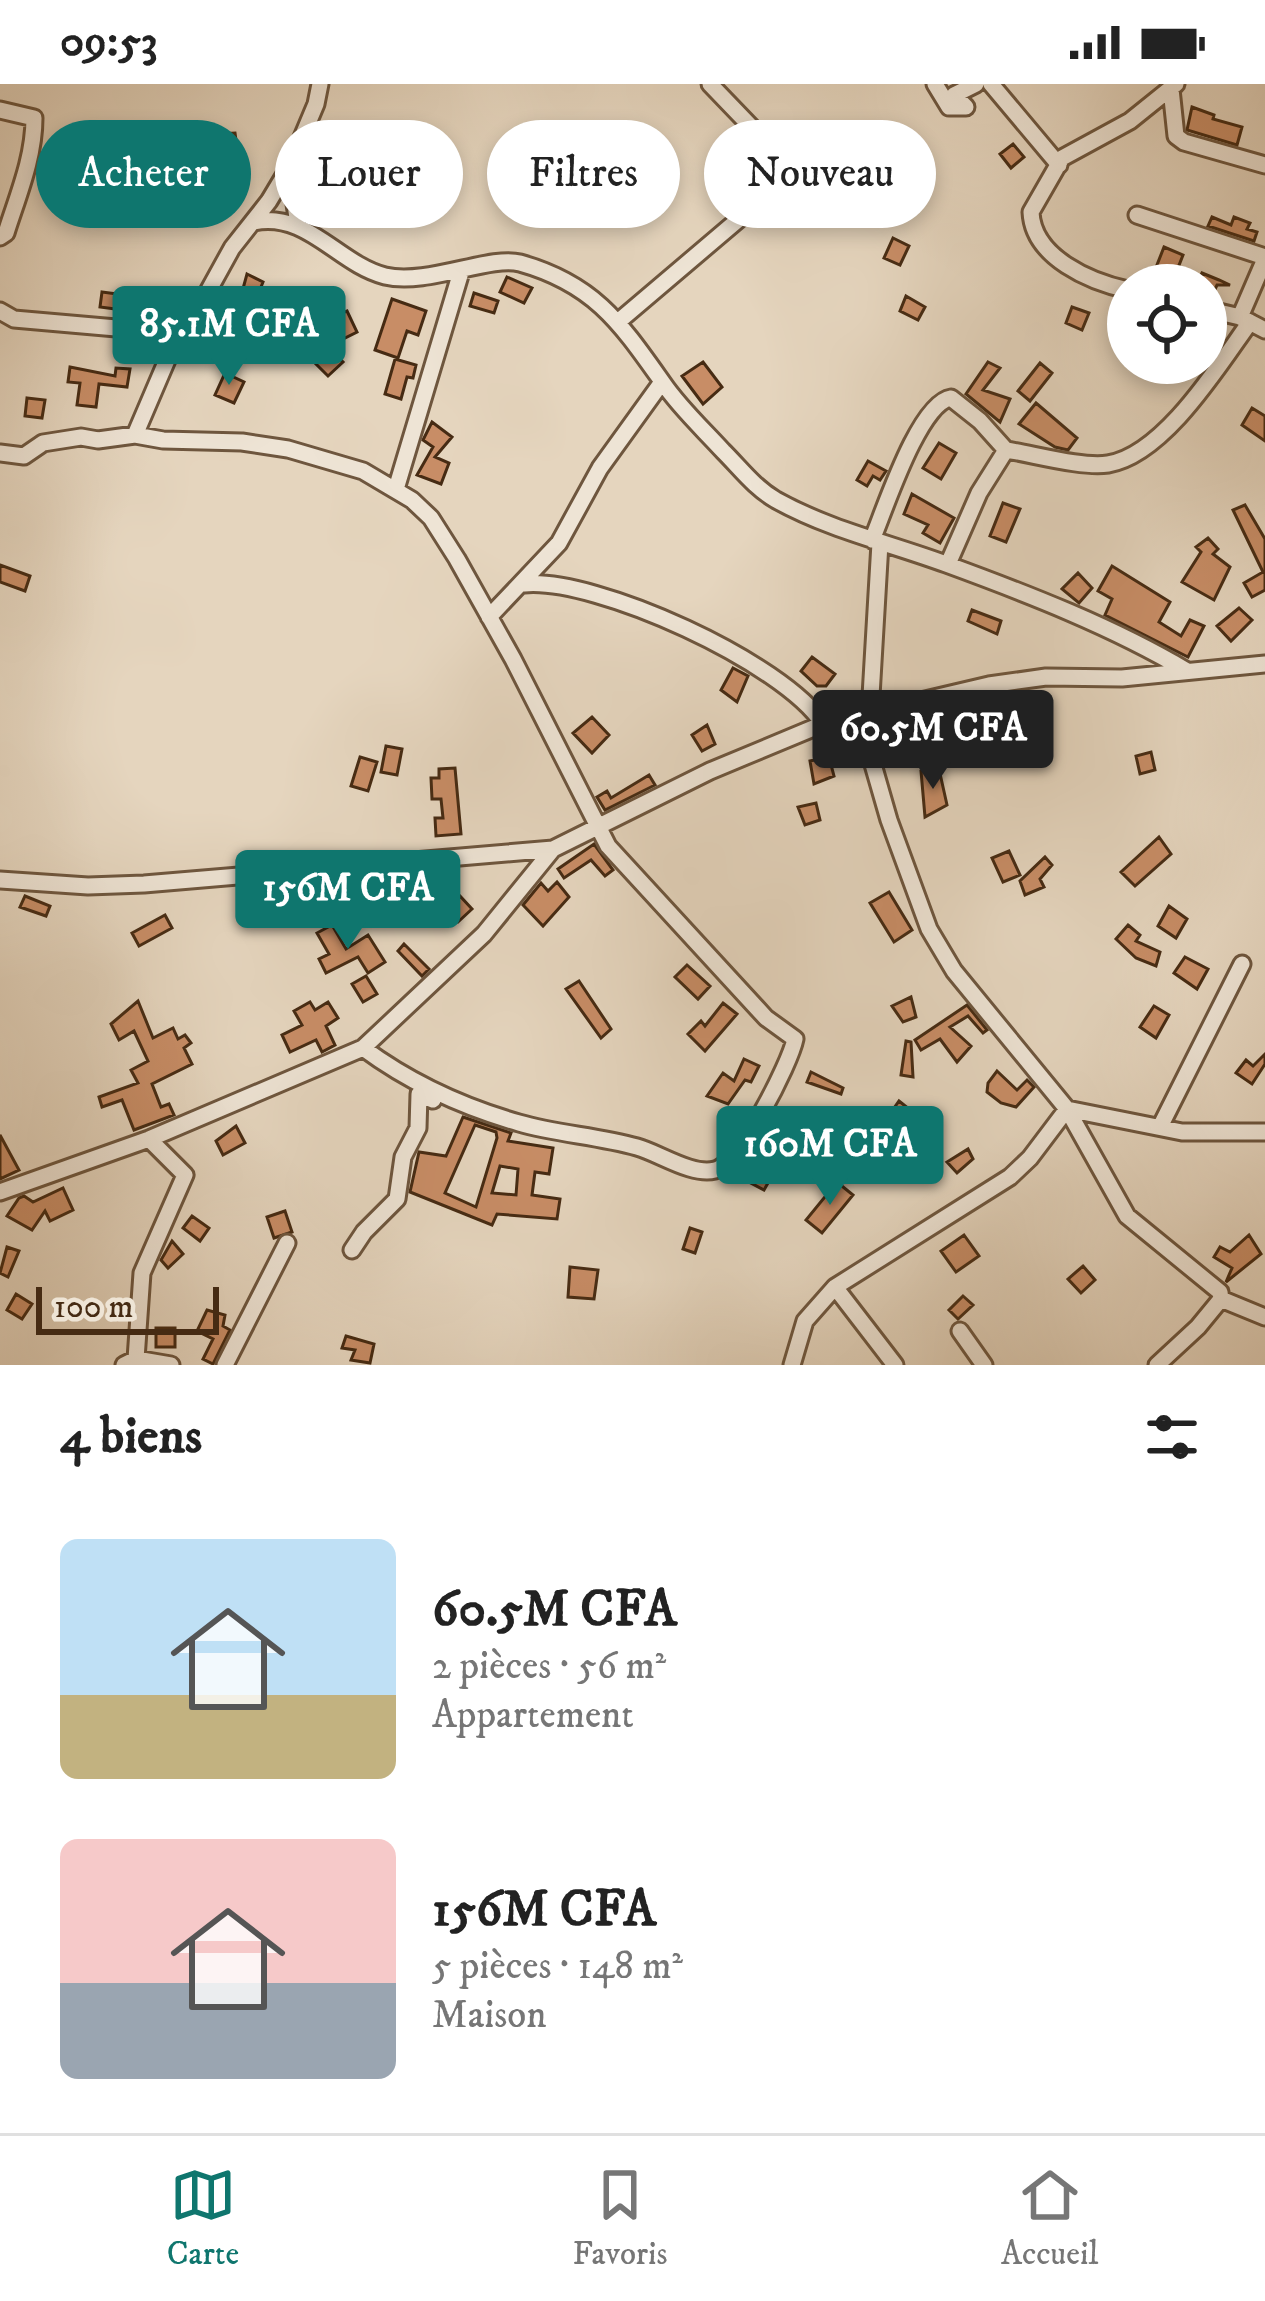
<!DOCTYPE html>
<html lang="fr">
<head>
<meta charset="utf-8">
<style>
  :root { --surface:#fff; --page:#f6f6f6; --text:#222; --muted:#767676; --line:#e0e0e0; --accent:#0f766e }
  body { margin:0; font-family:"IM FELL DW Pica",serif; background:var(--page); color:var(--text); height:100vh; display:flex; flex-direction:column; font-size:45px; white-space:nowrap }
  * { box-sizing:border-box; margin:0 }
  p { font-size:39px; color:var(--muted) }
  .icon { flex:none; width:66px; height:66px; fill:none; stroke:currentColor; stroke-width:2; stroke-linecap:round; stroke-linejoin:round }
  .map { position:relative; height:1281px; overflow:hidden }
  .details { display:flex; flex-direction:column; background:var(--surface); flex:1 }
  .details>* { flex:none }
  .guide { position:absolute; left:36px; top:36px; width:1194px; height:108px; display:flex; gap:24px }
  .controls { position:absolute; left:1107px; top:180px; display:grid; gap:24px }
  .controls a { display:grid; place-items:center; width:120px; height:120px; border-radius:50%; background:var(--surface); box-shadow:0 6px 18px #0003; font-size:60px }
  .scale { position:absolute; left:36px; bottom:30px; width:183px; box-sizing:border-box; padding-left:12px; border:6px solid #462b13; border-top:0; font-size:33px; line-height:42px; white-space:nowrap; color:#462b13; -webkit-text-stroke:9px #eee4d5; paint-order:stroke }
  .price { position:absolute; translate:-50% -102px; padding:0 27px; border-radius:12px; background:var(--accent); color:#fff; font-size:39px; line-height:78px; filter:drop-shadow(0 3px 6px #0008) }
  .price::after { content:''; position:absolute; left:50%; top:72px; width:36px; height:27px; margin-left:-18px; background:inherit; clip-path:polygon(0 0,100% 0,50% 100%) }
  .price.active { background:#222; color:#fff }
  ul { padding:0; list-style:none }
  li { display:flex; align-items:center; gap:36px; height:300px; padding:0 60px }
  li span { display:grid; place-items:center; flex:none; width:336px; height:240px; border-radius:18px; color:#555 }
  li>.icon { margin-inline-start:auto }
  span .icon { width:144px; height:144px; fill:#fffc; stroke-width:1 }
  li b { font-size:51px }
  h2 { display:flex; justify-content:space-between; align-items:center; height:144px; padding:0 60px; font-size:51px }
  .tag { padding:0 42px; border-radius:54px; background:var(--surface); box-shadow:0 6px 18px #0003; font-size:42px; line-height:108px }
  .tag.active { background:var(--accent); color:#fff }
  .status { display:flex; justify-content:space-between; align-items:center; height:84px; padding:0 60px; background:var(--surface); direction:ltr }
  .status svg { height:33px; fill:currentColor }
  .menu { display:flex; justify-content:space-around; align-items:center; height:168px; border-top:3px solid var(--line); background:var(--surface); font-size:33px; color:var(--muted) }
  .menu a { display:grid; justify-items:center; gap:6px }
  .menu .active { color:var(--accent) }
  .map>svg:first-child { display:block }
  .building { fill:#c88d66; stroke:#462b13; stroke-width:3; fill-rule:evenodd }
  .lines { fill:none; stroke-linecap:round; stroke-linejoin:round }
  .minor-casing { stroke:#6e563e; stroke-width:21 }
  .minor { stroke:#eee4d5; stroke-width:15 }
</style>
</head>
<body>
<div class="status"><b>09:53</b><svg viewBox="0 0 49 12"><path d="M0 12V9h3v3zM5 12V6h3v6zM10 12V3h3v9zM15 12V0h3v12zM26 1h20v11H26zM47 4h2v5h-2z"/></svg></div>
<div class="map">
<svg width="1265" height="1281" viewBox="0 0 1265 1281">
  <rect width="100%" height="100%" fill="#e5d5be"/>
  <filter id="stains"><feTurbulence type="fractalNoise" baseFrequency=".00167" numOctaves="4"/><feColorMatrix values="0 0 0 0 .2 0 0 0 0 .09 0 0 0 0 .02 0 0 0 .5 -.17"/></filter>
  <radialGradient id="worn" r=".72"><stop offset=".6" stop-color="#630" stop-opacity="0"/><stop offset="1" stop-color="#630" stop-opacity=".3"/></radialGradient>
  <path class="building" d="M1192,23L1214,31L1213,35L1242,43L1237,61L1187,46Z
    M235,49L238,70L199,72L197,51Z
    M1013,60L1024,73L1011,84L1000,70Z
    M1212,133L1231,141L1234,133L1250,139L1247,145L1257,148L1254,157L1208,142Z
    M893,154L909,162L900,181L884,174Z
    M1164,163L1183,171L1174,194L1155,186Z
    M1202,189L1219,196L1230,201H1217L1211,214L1206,213V201H1196Z
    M247,190L263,198L253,223L241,212Z
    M507,193L532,204L524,219L500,208Z
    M102,208L125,211L123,226L100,223Z
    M474,209L498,217L494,229L470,222Z
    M906,212L925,223L918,236L900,227Z
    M392,215L426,227L418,251L407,247L398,274L375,266Z
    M1072,223L1089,229L1082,246L1066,239Z
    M347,227L357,248L339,257L328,236Z
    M330,265L343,278L328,292L315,279Z
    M395,275L416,281L413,294L407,293L401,315L385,310Z
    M703,278L722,303L703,320L682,292Z
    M988,278L1000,284L983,306L1010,315L1000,338L966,310Z
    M1040,279L1052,289L1030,317L1018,307Z
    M70,283L115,292L116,284L130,285L127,303L99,300L96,323L77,321L80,299L68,298Z
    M225,289L244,298L234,319L215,311Z
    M27,314L45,316L42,334L25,332Z
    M1036,319L1077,354L1068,366L1055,363L1019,340Z
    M1252,324L1265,332V357L1242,341Z
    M432,338L452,353L435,373L449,379L441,400L417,391L433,363L423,356Z
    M939,359L956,369L941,395L923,384Z
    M868,377L886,387L880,396L873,392L867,402L857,396Z
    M912,410L954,434L940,459L923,449L928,441L904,430Z
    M1003,419L1020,425L1006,458L990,452Z
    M1245,421L1265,455V506L1252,513L1244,499L1263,488L1233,426Z
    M1208,454L1218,465L1213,470L1230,483L1214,516L1182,498L1201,468L1196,463Z
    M0,481L30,492L25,507L0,498Z
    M1112,482L1170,518L1159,538L1181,552L1190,536L1204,542L1188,573L1105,531L1112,515L1098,507Z
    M1078,489L1092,504L1079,519L1062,505Z
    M1239,524L1252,536L1231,557L1217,542Z
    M972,526L1001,537L997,550L968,537Z
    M812,573L835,590L826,602H817L801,587Z
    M733,584L748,592L737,618L721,606Z
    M1004,630L1006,651L964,659L961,633Z
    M592,633L609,651L592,669L573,649Z
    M707,641L715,660L702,667L692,651Z
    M919,649L925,671L911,678L903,653Z
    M386,662L402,665L397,691L381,688Z
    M1151,668L1155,686L1140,690L1136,672Z
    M360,673L377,678L368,707L351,702Z
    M829,673L834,692L814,700L810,677Z
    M455,684L461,750L436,752L435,734H443L441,715H432L431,694H439V685Z
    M939,685L947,721L925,733L921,687Z
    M649,691L655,701L605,726L597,713L607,707L611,714Z
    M816,719L820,736L805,741L798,723Z
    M1159,753L1171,770L1135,802L1121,788Z
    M594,760L613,786L605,792L591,776L564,794L558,785Z
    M1009,767L1020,791L1003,798L992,774Z
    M1045,773L1052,781L1040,795L1044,803L1025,811L1020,797Z
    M557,798L569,813L543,842L523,821L541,799L548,807Z
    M393,802L396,815L372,821L376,830L365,834L355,824L351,811Z
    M889,808L912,846L894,858L870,819Z
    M25,812L50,822L46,832L20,823Z
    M460,812L472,825L458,838L446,825Z
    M1169,822L1187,835L1176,854L1158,842Z
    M165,831L172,844L139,862L132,849Z
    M332,841L346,865L368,851L385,878L368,889L358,873L326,889L319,875L329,870L317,849Z
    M1128,841L1140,851L1136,857L1160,868L1156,882L1136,874L1116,855Z
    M404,860L429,885L422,892L398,867Z
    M1185,873L1208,885L1197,905L1174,889Z
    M687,881L710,902L698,915L675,893Z
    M366,892L377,910L363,918L352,900Z
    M579,897L611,945L601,954L566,905Z
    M911,913L916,933L903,938L892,922Z
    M138,917L153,954L173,944L178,955L185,951L191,959L184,964L192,980L152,1000L161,1023L169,1020L174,1031L134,1046L122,1016L102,1023L99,1013L138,999L131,986L148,977L134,947L119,956L111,940Z
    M310,918L315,926L328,918L338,934L326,942L335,961L322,968L316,956L290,968L282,951L302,941L294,927Z
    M723,919L737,930L705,967L688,950L701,937L705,942Z
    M967,921L987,946L983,949L968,932L950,943L971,962L957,978L940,955L921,966L915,956Z
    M1154,922L1169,931L1156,954L1140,943Z
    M906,957L911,958L913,993L901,991Z
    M1265,970V980L1252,1000L1236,989L1246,976L1253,982Z
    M744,975L759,982L751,998L745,996L728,1020L707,1012L723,989L734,997Z
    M997,987L1017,1006L1027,996L1034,1003L1016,1023L1001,1019L987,1008L988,999Z
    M811,988L843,1004L841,1010L807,998Z
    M899,1017L919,1033L910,1045L926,1064L924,1072L915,1081L900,1055L894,1066L877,1053L898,1032L892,1027Z
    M463,1033L511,1049L508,1057L553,1064L549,1090L535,1088L532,1111L560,1115L557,1135L497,1130L492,1141L410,1108L419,1068L446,1072ZM475,1041L496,1048L497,1054L476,1123L445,1109ZM500,1082L518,1085L516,1111L492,1109Z
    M236,1042L245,1059L223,1071L216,1057Z
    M0,1051L19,1086L0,1095Z
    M968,1065L973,1075L957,1089L947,1078Z
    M745,1075L773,1090L764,1106L732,1089Z
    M837,1098L853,1111L822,1149L806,1136Z
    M63,1104L73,1126L50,1137L45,1127L32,1146L7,1132L19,1114L24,1112L33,1118Z
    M285,1127L292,1148L274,1154L267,1133Z
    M192,1132L209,1144L200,1157L183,1144Z
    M690,1144L702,1148L695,1169L683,1165Z
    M964,1151L979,1172L956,1188L941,1167Z
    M1249,1151L1261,1170L1226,1198L1232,1184L1214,1173L1220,1163L1230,1168Z
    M172,1157L183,1170L168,1184L161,1176Z
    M7,1163L19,1167L8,1193L0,1189Z
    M1083,1182L1095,1196L1081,1209L1068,1195Z
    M570,1183L598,1186L594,1215L568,1213Z
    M16,1210L32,1220L22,1235L7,1226Z
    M963,1212L973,1221L958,1235L949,1226Z
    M207,1226L225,1231L223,1242L230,1246L213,1280L203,1275L213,1255L197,1247Z
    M156,1244H175V1263H156Z
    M346,1252L374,1260L370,1279L351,1276L355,1266L342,1264Z"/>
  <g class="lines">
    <defs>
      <path id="minor" d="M935,0L949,23H966L954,11L976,0
        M991,0L1059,81
        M1171,5L1176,52L1184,58L1265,81
        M0,26L34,34C34,74 18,111 6,149L0,153
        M290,85L298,141
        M1137,131L1265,173
        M254,138C307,127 338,180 385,192C427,202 490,171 520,179C595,200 621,240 663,299C680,324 703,345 723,367C741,385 754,403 776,416C830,446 889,459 946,480C1028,510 1113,543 1187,587
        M1128,206C1091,198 1033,174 1031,128L1062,74L1130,37L1176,0
        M1206,225L1240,233L1265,246
        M0,227L14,235L139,246L176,255
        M1240,233L1265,175
        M619,237L752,124L782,85L758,50L710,0
        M135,351L176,255L189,242L232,164L269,117L290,82L316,20L320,0
        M1006,366C1033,370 1082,384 1108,380C1164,371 1219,281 1250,238
        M0,369L24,372L43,359L81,353L98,356L135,351L163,356L242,358L288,365L363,387L412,416L431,434L457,475L513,575L608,762L766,934L795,955C790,980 739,1080 715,1086C692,1092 659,1069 637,1063C598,1052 557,1050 519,1039C463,1023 409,998 363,964
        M396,405L461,188
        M872,456C885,425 919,319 951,314L980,337L1006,366L979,409L948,480
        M880,459L868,663L889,736L929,845L954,887L1067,1025L1127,1132L1220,1208L1221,1215L1265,1233
        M524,500C596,493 784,579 823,640
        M489,533L559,459L600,384L662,298
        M0,796L88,802L144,800L553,765L710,687L823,640L989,601L1046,593L1122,594L1265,580
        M1160,1043L1242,880
        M0,1108L149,1055L363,964L484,850L553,765
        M352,1166L364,1148L397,1115L403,1073L418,1044L419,1010L433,1016
        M835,1203L895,1281
        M960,1247L984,1281
        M136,1275L142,1189L185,1091L149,1055
        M124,1281L136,1275L171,1281
        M225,1281L287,1159
        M792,1281L805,1237L835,1203L1010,1093L1030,1074L1067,1025L1182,1048H1265
        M1157,1281L1198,1243L1221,1215"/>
    </defs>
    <use href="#minor" class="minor-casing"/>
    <use href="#minor" class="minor"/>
  </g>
  <rect width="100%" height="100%" filter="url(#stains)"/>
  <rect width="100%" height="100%" fill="url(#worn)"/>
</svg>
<div class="controls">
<a><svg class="icon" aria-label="locate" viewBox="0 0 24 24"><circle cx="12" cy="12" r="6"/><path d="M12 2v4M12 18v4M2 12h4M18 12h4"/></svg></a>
</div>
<div class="scale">100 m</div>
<b class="price" style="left:229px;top:304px">85.1M CFA</b>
<b class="price active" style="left:933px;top:708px">60.5M CFA</b>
<b class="price" style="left:348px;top:868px">156M CFA</b>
<b class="price" style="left:830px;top:1124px">160M CFA</b>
<div class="guide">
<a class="tag active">Acheter</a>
<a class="tag">Louer</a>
<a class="tag">Filtres</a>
<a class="tag">Nouveau</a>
</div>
</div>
<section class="details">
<h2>4 biens<svg class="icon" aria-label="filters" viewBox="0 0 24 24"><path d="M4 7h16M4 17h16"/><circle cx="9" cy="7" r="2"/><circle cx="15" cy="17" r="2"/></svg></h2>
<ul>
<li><span style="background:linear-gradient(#bfe0f5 65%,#c2b280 0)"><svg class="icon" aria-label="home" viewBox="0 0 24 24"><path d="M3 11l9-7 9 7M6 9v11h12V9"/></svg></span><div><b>60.5M CFA</b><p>2 pièces · 56 m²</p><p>Appartement</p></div></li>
<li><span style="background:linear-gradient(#f6c9c9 60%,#9aa5b1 0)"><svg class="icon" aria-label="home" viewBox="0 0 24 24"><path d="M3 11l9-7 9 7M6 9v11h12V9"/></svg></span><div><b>156M CFA</b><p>5 pièces · 148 m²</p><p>Maison</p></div></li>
</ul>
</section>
<nav class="menu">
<a class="active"><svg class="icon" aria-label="map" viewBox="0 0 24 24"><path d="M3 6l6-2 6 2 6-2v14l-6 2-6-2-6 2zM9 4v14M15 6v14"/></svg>Carte</a>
<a><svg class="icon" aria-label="saved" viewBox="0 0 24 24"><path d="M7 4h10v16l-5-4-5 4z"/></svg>Favoris</a>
<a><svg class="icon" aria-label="home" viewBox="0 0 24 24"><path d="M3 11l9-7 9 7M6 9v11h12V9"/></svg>Accueil</a>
</nav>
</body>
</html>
